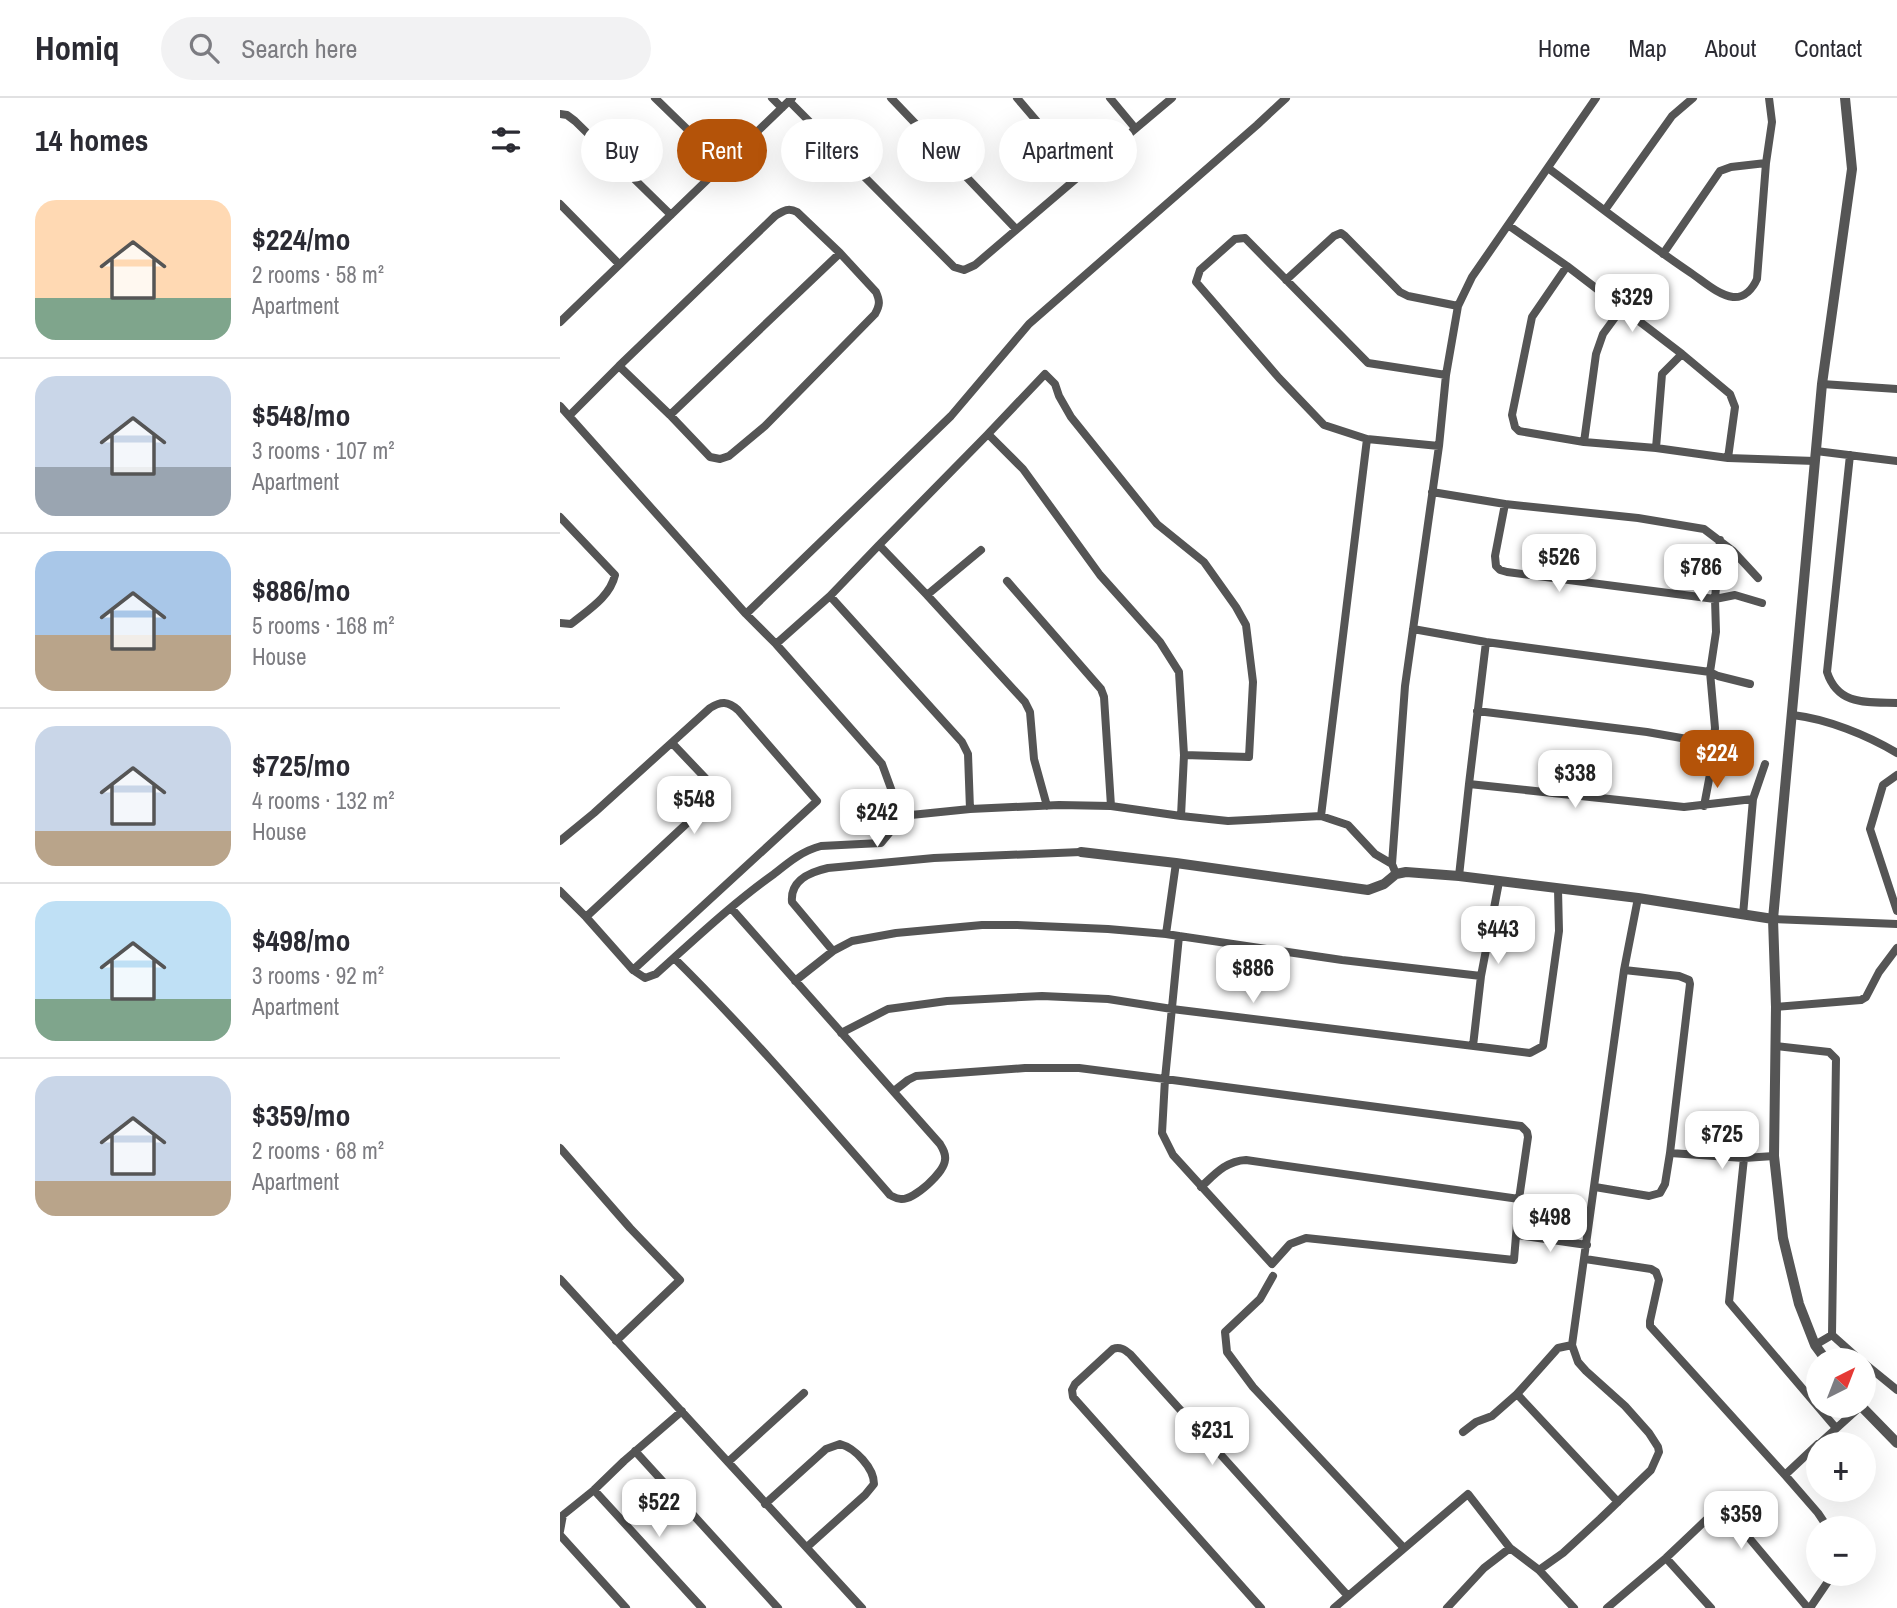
<!DOCTYPE html>
<html lang="en">
<head>
<meta charset="utf-8">
<style>
  :root { --surface:#fff; --page:#f2f2f3; --text:#2b2b33; --muted:#7c7c81; --line:#e1e1e2; --accent:#b45309 }
  body { margin:0; font-family:"Archivo Narrow",sans-serif; background:var(--page); color:var(--text); height:100vh; display:flex; flex-direction:column; font-size:26px; white-space:nowrap }
  * { box-sizing:border-box; margin:0 }
  p { font-size:23px; color:var(--muted) }
  .icon { flex:none; width:38px; height:38px; fill:none; stroke:currentColor; stroke-width:2; stroke-linecap:round; stroke-linejoin:round }
  .map { position:relative; flex:1; overflow:hidden }
  .sheet { display:flex; flex-direction:column; background:var(--surface); width:560px }
  .sheet>* { flex:none }
  .banner { position:absolute; left:21px; top:21px; width:665px; height:63px; display:flex; gap:14px }
  .needle { width:46px; rotate:42deg }
  .fabs { position:absolute; left:1246px; top:1250px; display:grid; gap:14px }
  .fabs a { display:grid; place-items:center; width:70px; height:70px; border-radius:50%; background:var(--surface); box-shadow:0 7px 28px #0002; font-size:35px }
  .price { position:absolute; translate:-50% -60px; padding:0 16px; border-radius:14px; background:#fff; color:#222; font-size:23px; line-height:46px; filter:drop-shadow(0 2px 4px #0008) }
  .price::after { content:''; position:absolute; left:50%; top:42px; width:21px; height:16px; margin-left:-10px; background:inherit; clip-path:polygon(0 0,100% 0,50% 100%) }
  .price.current { background:var(--accent); color:#fff }
  ul { padding:0; list-style:none }
  li { display:flex; align-items:center; gap:21px; height:175px; padding:0 35px }
  li+li { border-top:2px solid var(--line) }
  li span { display:grid; place-items:center; flex:none; width:196px; height:140px; border-radius:21px; color:#555 }
  li>.icon { margin-inline-start:auto }
  span .icon { width:84px; height:84px; fill:#fffc; stroke-width:1 }
  li b { font-size:30px }
  h2 { display:flex; justify-content:space-between; align-items:center; height:84px; padding:0 35px; font-size:30px }
  .pill { padding:0 24px; border-radius:32px; background:var(--surface); box-shadow:0 7px 28px #0002; font-size:24px; line-height:63px }
  .pill.current { background:var(--accent); color:#fff }
  header { display:flex; align-items:center; gap:42px; box-sizing:border-box; height:98px; padding:0 35px; background:var(--surface); border-bottom:2px solid var(--line) }
  header strong { font-size:33px }
  nav { display:flex; gap:38px; margin-inline-start:auto; font-size:24px }
  .search { width:490px; height:63px; background:var(--page); display:flex; align-items:center; gap:18px; box-sizing:border-box; padding:0 24px; border-radius:38px; color:var(--muted); font-size:26px }
  main { display:flex; flex:1; min-height:0 }
  .map>svg:first-child { display:block }
  .lines { fill:none; stroke-linecap:round; stroke-linejoin:round }
  .minor { stroke:#555; stroke-width:8 }
  .tertiary { stroke:#555; stroke-width:10 }
</style>
</head>
<body>
<header>
<strong>Homiq</strong>
<div class="search"><svg class="icon" aria-label="search" viewBox="0 0 24 24"><circle cx="10" cy="10" r="6"/><path d="M15 15l6 6"/></svg>Search here</div>
<nav><a>Home</a><a>Map</a><a>About</a><a>Contact</a></nav>
</header>
<main>
<section class="sheet">
<h2>14 homes<svg class="icon" aria-label="filters" viewBox="0 0 24 24"><path d="M4 7h16M4 17h16"/><circle cx="9" cy="7" r="2"/><circle cx="15" cy="17" r="2"/></svg></h2>
<ul>
<li><span style="background:linear-gradient(#ffd9b3 70%,#7fa58c 0)"><svg class="icon" aria-label="home" viewBox="0 0 24 24"><path d="M3 11l9-7 9 7M6 9v11h12V9"/></svg></span><div><b>$224/mo</b><p>2 rooms · 58 m²</p><p>Apartment</p></div></li>
<li><span style="background:linear-gradient(#c9d6e8 65%,#9aa5b1 0)"><svg class="icon" aria-label="home" viewBox="0 0 24 24"><path d="M3 11l9-7 9 7M6 9v11h12V9"/></svg></span><div><b>$548/mo</b><p>3 rooms · 107 m²</p><p>Apartment</p></div></li>
<li><span style="background:linear-gradient(#a9c7e8 60%,#b9a48a 0)"><svg class="icon" aria-label="home" viewBox="0 0 24 24"><path d="M3 11l9-7 9 7M6 9v11h12V9"/></svg></span><div><b>$886/mo</b><p>5 rooms · 168 m²</p><p>House</p></div></li>
<li><span style="background:linear-gradient(#c9d6e8 75%,#b9a48a 0)"><svg class="icon" aria-label="home" viewBox="0 0 24 24"><path d="M3 11l9-7 9 7M6 9v11h12V9"/></svg></span><div><b>$725/mo</b><p>4 rooms · 132 m²</p><p>House</p></div></li>
<li><span style="background:linear-gradient(#bfe0f5 70%,#7fa58c 0)"><svg class="icon" aria-label="home" viewBox="0 0 24 24"><path d="M3 11l9-7 9 7M6 9v11h12V9"/></svg></span><div><b>$498/mo</b><p>3 rooms · 92 m²</p><p>Apartment</p></div></li>
<li><span style="background:linear-gradient(#c9d6e8 75%,#b9a48a 0)"><svg class="icon" aria-label="home" viewBox="0 0 24 24"><path d="M3 11l9-7 9 7M6 9v11h12V9"/></svg></span><div><b>$359/mo</b><p>2 rooms · 68 m²</p><p>Apartment</p></div></li>
</ul>
</section>
<div class="map">
<svg width="1337" height="1510" viewBox="0 0 1337 1510">
  <rect width="100%" height="100%" fill="#fff"/>
  <g class="lines">
    <path class="minor" d="M95,0L163,66
      M212,0L222,10
      M331,0L456,131
      M550,0L575,30
      M229,3L394,169L404,172L415,167L524,74L492,41L457,0
      M0,16L7,17L15,23L111,117
      M1206,65L1212,24L1209,0
      M988,70C1035,105 1082,142 1131,175C1143,183 1158,197 1173,199C1185,200 1193,190 1197,181L1206,65L1171,69L1160,73L1103,156
      M524,74L612,0
      M0,106L59,166
      M1045,112L1112,18L1133,0
      M948,127L1007,168L1122,256L1170,296L1175,309L1168,360
      M1007,168L972,219L952,317L955,329L959,333L1024,344L1096,350L1168,360L1255,363
      M726,182L774,138L781,135L785,138L840,194L848,198L898,208
      M0,224L232,0
      M1262,286L1337,291
      M0,308L186,516L216,546L322,666L341,718L340,722L321,745L261,748C242,753 229,764 214,776C172,806 135,841 96,876L85,880L73,872L26,819L0,793
      M110,317L150,359L160,361L169,358L205,328L315,216C320,207 320,203 316,194L280,155
      M9,318L59,268L110,317L280,155L237,114C228,109 223,113 215,118L59,268
      M428,336L485,276L495,286L499,298L511,319L597,426L644,464L676,509L686,527L693,584L689,659L624,657
      M1024,344L1036,256L1043,236L1062,210
      M879,348L807,341L764,327L719,280L636,184L640,172L675,141L685,140L808,265L886,277
      M1096,350L1102,276L1122,256
      M1256,353L1337,363
      M1290,357L1267,574C1278,608 1307,604 1337,605
      M872,394L945,406L1078,420L1144,431L1173,453L1198,480
      M945,406L935,458L936,468L940,472L947,474L1155,501L1175,497L1202,505
      M0,419L55,477C50,499 28,512 11,526L0,525
      M319,447L428,336L463,371L540,477L600,544L619,574L624,657L621,718
      M447,483L541,591L544,599L551,708
      M367,497L421,452
      M270,498L319,447L367,497L465,604L470,614L474,661L487,708
      M186,516L391,318L469,226L697,27L726,0
      M853,531L926,544L1150,574L1158,578L1190,586
      M216,546L270,498L402,644L408,656L410,711
      M917,613L1087,634L1167,648
      M1233,617C1267,621 1307,637 1337,655
      M1337,677L1323,687L1310,731L1337,813
      M909,686L1124,709L1193,701
      M1144,708L1151,671L1155,630L1150,574L1156,534L1155,501L1160,442
      M341,718L410,711L499,707L551,708L621,718L668,723L761,718L788,727L815,756L832,766
      M761,718L807,341
      M0,743L34,715L150,610C161,603 168,603 178,612L257,703L73,872
      M836,776L832,766L845,588L879,348L886,277L898,208L912,179L1036,0
      M899,778L909,686L926,544
      M1183,817L1193,701L1205,666
      M26,819L152,702L154,694L150,685L112,645
      M1213,821L1337,826
      M619,838L782,862L921,878
      M273,853L232,804C230,782 250,774 268,770L374,760L521,754
      M114,860C190,935 260,1017 330,1097C334,1099 336,1101 341,1101C354,1102 384,1075 385,1062C386,1056 383,1051 380,1046L171,810
      M235,883L273,853L292,843L336,835L422,827H457L548,831L606,836
      M1216,909L1301,902L1306,899L1319,874L1337,850
      M281,935L328,911L387,903L482,898L548,901L612,911L970,955L983,948L999,833L998,791
      M913,948L921,878L939,784
      M1215,948L1269,954L1276,961L1272,1237L1255,1247
      M334,993L348,982L356,978L465,970H519L605,981L961,1028L967,1034L968,1039L959,1101L954,1162L746,1140L730,1146L712,1166L613,1057L602,1035L605,981L619,838L606,836L616,765
      M0,1050L70,1130L120,1182L56,1243
      M1110,1055L1184,1060L1214,1058
      M1184,1060L1169,1204L1276,1330
      M641,1089C655,1076 666,1063 686,1062L959,1101
      M1035,1089L1089,1098L1100,1095L1105,1086L1110,1055L1130,886L1129,882L1119,878L1064,872
      M957,1137L1027,1147
      M1025,1161L1091,1171L1096,1174L1099,1182L1090,1223V1228L1225,1377L1258,1415L1268,1430
      M713,1178L700,1201L665,1234L667,1254L693,1289L843,1449
      M0,1181L302,1510
      M1272,1237L1300,1262
      M1304,1265L1337,1292
      M957,1296L998,1250L1012,1247
      M903,1334L916,1324L932,1318L957,1296L1058,1404
      M1259,1346L1301,1308
      M75,1353L218,1510
      M168,1364L244,1295
      M1225,1377L1258,1346
      M34,1392L142,1510
      M205,1406L266,1351L280,1346C295,1350 314,1370 314,1386L305,1397L247,1449
      M0,1433L3,1417L34,1392L64,1363L122,1313
      M0,1437L66,1510
      M1106,1460L1151,1510
      M979,1472L1003,1455L1040,1421L1091,1372L1099,1354L1098,1349L1089,1335L1065,1308L1026,1273L1018,1264L1012,1247L1064,872L1078,800
      M701,1510L513,1299L512,1292L515,1286L553,1251C560,1248 565,1252 570,1256L788,1498
      M774,1510L908,1396L950,1450L979,1472L1014,1510
      M887,1510L924,1470L950,1450
      M1047,1510L1106,1460L1146,1422L1160,1418L1179,1428L1248,1510
      M1250,1510L1269,1482L1271,1475"/>
    <path class="tertiary" d="M521,754L616,765L808,792L824,786L836,776L846,774L899,778L1078,800L1213,821
      M1266,1262L1255,1247L1239,1206L1223,1140L1214,1058L1216,909L1213,821L1262,286L1292,71L1285,0
      M1300,1307L1337,1345"/>
  </g>
</svg>
<div class="fabs">
<a><svg class="needle" viewBox="-14 -14 28 28"><path d="M0-13l5 13h-10z" fill="#e53935"/><path d="M0 13l5-13h-10z" fill="#7c7c81"/></svg></a>
<a>+</a>
<a>−</a>
</div>
<b class="price" style="left:1072px;top:236px">$329</b>
<b class="price" style="left:999px;top:496px">$526</b>
<b class="price" style="left:1141px;top:506px">$786</b>
<b class="price current" style="left:1157px;top:692px">$224</b>
<b class="price" style="left:1015px;top:712px">$338</b>
<b class="price" style="left:134px;top:738px">$548</b>
<b class="price" style="left:317px;top:751px">$242</b>
<b class="price" style="left:938px;top:868px">$443</b>
<b class="price" style="left:693px;top:907px">$886</b>
<b class="price" style="left:1162px;top:1073px">$725</b>
<b class="price" style="left:990px;top:1156px">$498</b>
<b class="price" style="left:652px;top:1369px">$231</b>
<b class="price" style="left:99px;top:1441px">$522</b>
<b class="price" style="left:1181px;top:1453px">$359</b>
<div class="banner">
<a class="pill">Buy</a>
<a class="pill current">Rent</a>
<a class="pill">Filters</a>
<a class="pill">New</a>
<a class="pill">Apartment</a>
</div>
</div>
</main>
</body>
</html>
